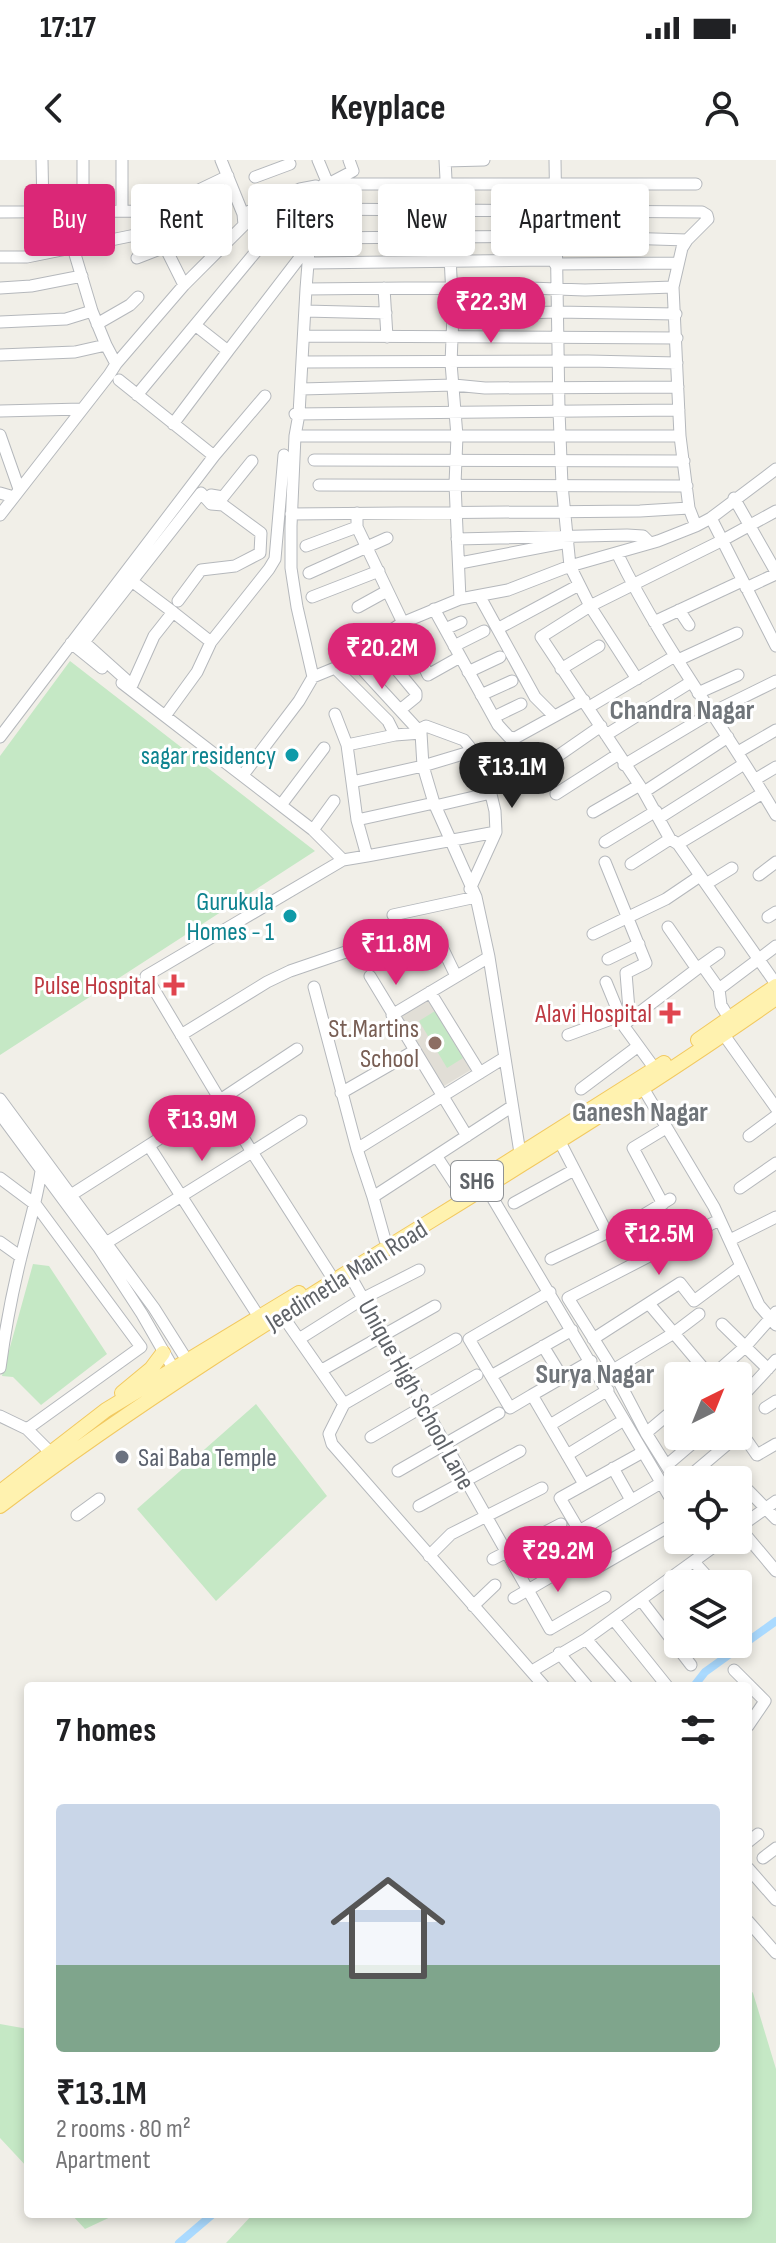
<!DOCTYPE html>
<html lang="en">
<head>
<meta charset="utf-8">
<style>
  :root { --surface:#fff; --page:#f2f2f2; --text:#202124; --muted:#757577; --line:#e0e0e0; --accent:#db2777 }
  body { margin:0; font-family:"Sofia Sans Condensed",sans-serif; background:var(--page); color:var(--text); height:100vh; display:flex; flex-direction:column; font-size:30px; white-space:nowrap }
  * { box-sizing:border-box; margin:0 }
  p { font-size:26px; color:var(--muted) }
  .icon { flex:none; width:44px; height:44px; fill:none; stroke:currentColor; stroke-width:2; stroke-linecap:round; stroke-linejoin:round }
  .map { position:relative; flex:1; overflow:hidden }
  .panel { position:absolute; left:24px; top:1522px; width:728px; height:536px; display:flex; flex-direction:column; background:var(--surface); border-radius:8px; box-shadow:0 4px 12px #0003 }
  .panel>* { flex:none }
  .banner { position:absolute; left:24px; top:24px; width:728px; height:72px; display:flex; gap:16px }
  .needle { width:52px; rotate:43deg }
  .tools { position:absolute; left:664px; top:1202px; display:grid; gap:16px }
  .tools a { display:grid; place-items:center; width:88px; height:88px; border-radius:8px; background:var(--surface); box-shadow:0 4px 12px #0003; font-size:40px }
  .price { position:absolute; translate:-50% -68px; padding:0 18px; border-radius:28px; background:var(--accent); color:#fff; font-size:26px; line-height:52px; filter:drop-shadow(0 2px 4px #0008) }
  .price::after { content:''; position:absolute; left:50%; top:48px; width:24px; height:18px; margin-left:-12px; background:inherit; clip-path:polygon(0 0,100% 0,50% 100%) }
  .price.active { background:#222; color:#fff }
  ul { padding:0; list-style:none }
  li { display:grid; align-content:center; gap:16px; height:424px; padding:0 32px }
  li+li { border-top:2px solid var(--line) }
  li span { display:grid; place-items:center; height:248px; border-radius:8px; color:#555 }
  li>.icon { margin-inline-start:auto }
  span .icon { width:144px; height:144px; fill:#fffc; stroke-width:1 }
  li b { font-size:34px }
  h2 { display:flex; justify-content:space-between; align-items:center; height:96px; padding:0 32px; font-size:34px }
  .chip { padding:0 28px; border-radius:8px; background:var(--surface); box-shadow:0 4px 12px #0003; font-size:28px; line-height:72px }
  .chip.active { background:var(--accent); color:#fff }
  .status { display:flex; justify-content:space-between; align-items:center; height:56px; padding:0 40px; background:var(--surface); direction:ltr }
  .status svg { height:22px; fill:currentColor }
  header { display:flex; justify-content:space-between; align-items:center; height:104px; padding:0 32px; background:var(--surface); font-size:36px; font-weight:700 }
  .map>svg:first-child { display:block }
  .education { fill:#e1ded6 }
  .green { fill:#c5e8c5 }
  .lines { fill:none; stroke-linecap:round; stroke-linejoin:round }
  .canal { stroke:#aadaff; stroke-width:8 }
  .minor-casing { stroke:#b5b8bc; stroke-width:13 }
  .major-casing { stroke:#f2c960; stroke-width:16 }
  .minor { stroke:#fff; stroke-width:11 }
  .major { stroke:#fff2af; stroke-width:14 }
  .culture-dot { fill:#0f9aa8; stroke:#fff; stroke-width:3 }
  .health-dot { fill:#e0444e; stroke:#fff; stroke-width:3 }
  .education-dot { fill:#8d6e63; stroke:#fff; stroke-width:3 }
  .worship-dot { fill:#6b7280; stroke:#fff; stroke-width:3 }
  .labels { text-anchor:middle; stroke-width:6; stroke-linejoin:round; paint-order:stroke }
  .shield { fill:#fff; stroke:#8f9295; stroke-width:2 }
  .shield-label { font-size:24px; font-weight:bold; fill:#5f6368 }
  .culture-label { font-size:26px; fill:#0d838f; stroke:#fff; text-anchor:end }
  .health-label { font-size:26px; fill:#be3a42; stroke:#fff; text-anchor:end }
  .education-label { font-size:26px; fill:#785e54; stroke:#fff; text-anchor:end }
  .street-label { font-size:26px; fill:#5f6368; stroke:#fff }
  .worship-label { font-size:26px; fill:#5b616d; stroke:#fff; text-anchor:start }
  .neighbourhood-label { font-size:28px; font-weight:bold; fill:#70757a; stroke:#fff }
</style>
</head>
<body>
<div class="status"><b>17:17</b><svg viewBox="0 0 49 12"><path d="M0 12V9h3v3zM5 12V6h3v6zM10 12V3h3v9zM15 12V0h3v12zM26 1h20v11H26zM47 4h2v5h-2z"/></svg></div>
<header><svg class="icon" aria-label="back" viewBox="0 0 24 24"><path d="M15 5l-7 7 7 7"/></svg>Keyplace<svg class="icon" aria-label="person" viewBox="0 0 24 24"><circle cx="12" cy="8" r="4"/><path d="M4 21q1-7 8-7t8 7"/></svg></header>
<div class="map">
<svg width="776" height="2083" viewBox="0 0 776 2083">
  <rect width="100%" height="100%" fill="#f1efe8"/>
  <path class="education" d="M430,837L474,908L439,929L396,858Z"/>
  <path class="green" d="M70,501L315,691L0,895V596Z
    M435,851L463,898L447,908L419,861Z
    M33,1104L49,1106L107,1194L41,1245L13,1217L2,1216Z
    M256,1244L327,1336L216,1441L137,1349Z
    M748,1827L753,1833L776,1909V2083H226L253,2054H748Z
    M0,1864L28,1869V2008L0,1978Z
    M71,2054H117L85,2069Z"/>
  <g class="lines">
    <path class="canal" d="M694,1526L705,1512L776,1461
      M179,2083L213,2054"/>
    <defs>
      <path id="minor" d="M42,0L43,51
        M83,0V50
        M122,0V50
        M221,0L243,54L300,29L316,26L315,63L310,78L306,129L299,254L295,276L291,366V408L297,447L313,517L299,541L243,615
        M318,0L328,24L323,25
        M445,0L453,155L451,203L457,276L455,324L460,439
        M555,0L559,251L562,325L570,406L590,446L637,519
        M445,1L484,0
        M255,17L290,4
        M332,22L353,11L349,0
        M328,24H696
        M316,49L702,52L707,55L708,59L687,80L682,88L673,127
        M155,51L165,87L184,125
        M0,52L155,51L228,16
        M310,78L557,76L687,80
        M0,97H27L160,70
        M137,98L165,87
        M310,103L555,100
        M555,104L677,103
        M0,128L31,126L82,116
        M384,128L387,177
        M306,129L503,127L585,130L673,127L680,276L689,348L696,366L658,381L570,406L508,430L460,439L402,463L335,508L313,517
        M305,151L386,153
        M453,155L556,152L676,154
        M0,162L66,159L92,151
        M97,164L130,145L138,137
        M304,176L677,178
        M228,191L301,96
        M0,195L75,192L106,185L92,151L62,51
        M303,202L588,201L677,203
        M116,204L184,125L244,65L243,54
        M301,229L454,225L485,228L678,227
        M137,235L273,71
        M0,251L82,249
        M295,254L679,250
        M173,264L228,191L195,165
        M0,275L19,329
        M295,276H680
        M214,296L265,236
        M314,300L684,301
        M319,325L687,326
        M0,333L14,337L109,215L116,204L106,185
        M211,335L223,337L252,301
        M734,338L776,412
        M776,351L723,380L590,446L541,477L644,632L670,679L678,684L776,824
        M357,353V367L428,515L460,497
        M291,354L640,351L689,348
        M0,355L14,337
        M711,358L776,486
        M696,366L711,358L776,309
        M457,379L627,375L643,376L650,383
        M306,386L357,367
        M617,393C662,486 724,566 776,655
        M460,403L568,382
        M309,413L387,378
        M133,422L173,452L154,476L132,525L84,482L201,333L211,344L223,345L261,373L260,393L235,406L201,410L178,441
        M746,428L776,414
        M312,437L379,411
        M480,437L535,537L554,556
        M358,447L387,431
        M434,449L498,565L509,577L515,578L584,540
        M679,450L689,465
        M173,452L211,482L269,409L275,399L284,295
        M654,462L742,421
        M499,468L579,425
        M445,469L461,462
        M373,481L416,533V537L400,550
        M71,483L102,508
        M454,486L484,471
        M351,497L421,573L423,606L434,643L476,737L489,797L520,993
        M678,500L737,473
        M335,508L388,561L395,575
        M561,509L599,486
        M468,512L500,497
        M122,523L313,670L343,700
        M698,533L738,515
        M481,535L512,521
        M589,547L675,496
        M335,554L347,585
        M165,556L197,512L211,482
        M494,557L521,544
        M420,569L426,566L464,580L473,591L480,593L484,605L495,651L496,672L470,729
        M606,575L691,522
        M0,577L214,296L119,220
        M738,592L776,570
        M624,605L711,553L776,521
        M529,616L601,566
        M756,619L776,607
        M352,622L347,585L395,575L421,573
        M644,632L728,577
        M556,634L617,595
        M434,643L357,660L367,696L496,672
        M281,645L324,588
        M435,646L491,633
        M593,652L638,626
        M659,658L744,604
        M357,660L352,622L423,606L473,591
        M313,670L334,641
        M605,682L656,651
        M678,684L763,633
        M605,702L646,803L626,813L629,850L625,854L623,865L655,909
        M631,704L670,679
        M759,715L776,702
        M706,724L732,708
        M393,755L476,737
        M768,757L776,752
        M668,767L697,809
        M593,774L666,739L700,716
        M441,785L456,816
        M719,793L702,805L719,829L721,845L729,858
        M608,799L639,784
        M370,816L467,976
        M606,822L620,856
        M314,827L357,989L373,1037L511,947
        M719,829L776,786
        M430,832L480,913
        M392,855L489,797
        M623,865L702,805
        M181,875L267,822L290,811L378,781
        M568,875L625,854
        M724,875L776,948
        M297,889L220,940L146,816L343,700L367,696
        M643,928L714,1047L759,1145L776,1165
        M581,929L637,887
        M341,933L414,891
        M0,939L154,1148L190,1205
        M0,954L99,1088L142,1154L177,1215
        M301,961L252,992L330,1114
        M749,976L776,956
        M559,980L607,1073
        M149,986L259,1157
        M357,989L504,898
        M437,997L460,1032
        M0,1018L36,1045L141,1187L27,1269
        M486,1027L678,1351
        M740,1028L776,1003
        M71,1035L220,940L252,992L106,1083
        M373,1037L385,1080
        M514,1043L574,1010
        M663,1044L633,988L666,968
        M730,1080L776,1057
        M0,1082L21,1097
        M551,1099L640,1057L670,1039
        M348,1112L550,1469L605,1437
        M550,1132L469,1179L510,1248L532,1235L584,1324
        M650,1145L710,1216
        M282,1155L344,1244L329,1274L332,1284L544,1526
        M722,1164L768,1209
        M299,1179L364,1138L419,1110
        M593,1179L680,1123L694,1141L741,1106
        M543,1186L562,1217
        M0,1208C5,1171 12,1133 21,1097C28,1068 37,1040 41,1011
        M322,1210L435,1146
        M613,1210L674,1173L699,1154
        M491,1216L572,1170
        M712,1216L745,1187L776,1152
        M532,1235L591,1201
        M738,1241L776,1200
        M344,1244L456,1179
        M765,1248L776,1241
        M0,1256L27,1269L51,1293
        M550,1265L608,1230
        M741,1272L757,1295L776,1284
        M646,1273L678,1246
        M371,1277L477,1215
        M643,1292L560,1338L600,1406L678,1361
        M567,1295L624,1260
        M667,1305L701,1276
        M613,1308L631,1340
        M398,1311L499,1253
        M685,1320L737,1276
        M738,1320L776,1359
        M678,1324L646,1273L613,1210L568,1138L719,1060
        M419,1346L520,1291
        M77,1355L99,1339
        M739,1367L776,1411
        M738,1368L776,1341
        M579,1371L661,1323
        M429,1396L451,1374L542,1328
        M493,1399L561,1364
        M694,1402L714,1424
        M667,1421L678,1435
        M514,1438L583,1398
        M641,1440L691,1505
        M473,1446L495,1425
        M738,1451L741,1454
        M614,1460L667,1526
        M586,1479L627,1526
        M717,1484L723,1490
        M559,1493L587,1526
        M734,1510L765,1541L748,1566
        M532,1511L586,1479L723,1380
        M748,1682L758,1674
        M763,1698L776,1688
        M748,1708L776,1740
        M748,1761L776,1793"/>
      <path id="major" d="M698,880L776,826
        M476,1022L664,903
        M122,1233L151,1209L163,1193
        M0,1332L106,1250L299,1133
        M0,1346C247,1159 523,1016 776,838"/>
    </defs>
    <use href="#minor" class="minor-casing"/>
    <use href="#major" class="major-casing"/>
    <use href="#minor" class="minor"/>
    <use href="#major" class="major"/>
  </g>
  <g class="culture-dot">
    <circle cx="292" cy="595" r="8"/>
    <circle cx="290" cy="756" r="8"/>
  </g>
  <g class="health-dot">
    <path d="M170 813h8v8h8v8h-8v8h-8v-8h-8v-8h8z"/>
    <path d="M666 841h8v8h8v8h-8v8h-8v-8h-8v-8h8z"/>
  </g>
  <circle class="education-dot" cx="435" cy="883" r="8"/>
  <circle class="worship-dot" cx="122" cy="1297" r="8"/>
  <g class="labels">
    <rect class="shield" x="451" y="1001" width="52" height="40" rx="6"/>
    <g class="shield-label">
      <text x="477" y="1029">SH6</text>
    </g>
    <g class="culture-label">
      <text x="276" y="604">sagar residency</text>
      <text x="274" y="750">Gurukula<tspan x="274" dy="30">Homes - 1</tspan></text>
    </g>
    <g class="health-label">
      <text x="156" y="834">Pulse Hospital</text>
      <text x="652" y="862">Alavi Hospital</text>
    </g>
    <g class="education-label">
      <text x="419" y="877">St.Martins<tspan x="419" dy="30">School</tspan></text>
    </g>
    <g class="street-label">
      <text transform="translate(346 1115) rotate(-32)" y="9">Jeedimetla Main Road</text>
      <text transform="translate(417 1234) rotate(61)" y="9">Unique High School Lane</text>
    </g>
    <g class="worship-label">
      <text x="138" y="1306">Sai Baba Temple</text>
    </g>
    <g class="neighbourhood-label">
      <text x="682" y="559">Chandra Nagar</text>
      <text x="640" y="961">Ganesh Nagar</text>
      <text x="595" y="1223">Surya Nagar</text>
    </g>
  </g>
</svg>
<div class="tools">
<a><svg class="needle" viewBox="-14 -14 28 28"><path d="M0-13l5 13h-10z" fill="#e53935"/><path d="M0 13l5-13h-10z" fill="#757577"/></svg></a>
<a><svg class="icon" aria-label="locate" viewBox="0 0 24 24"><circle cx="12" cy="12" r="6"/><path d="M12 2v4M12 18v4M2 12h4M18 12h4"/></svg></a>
<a><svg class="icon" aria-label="layers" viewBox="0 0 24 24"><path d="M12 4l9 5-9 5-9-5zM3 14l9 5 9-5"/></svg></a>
</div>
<b class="price" style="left:491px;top:185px">₹22.3M</b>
<b class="price" style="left:382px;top:531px">₹20.2M</b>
<b class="price active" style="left:512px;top:650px">₹13.1M</b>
<b class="price" style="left:396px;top:827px">₹11.8M</b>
<b class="price" style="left:202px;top:1003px">₹13.9M</b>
<b class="price" style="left:659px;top:1117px">₹12.5M</b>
<b class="price" style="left:558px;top:1434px">₹29.2M</b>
<div class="banner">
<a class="chip active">Buy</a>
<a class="chip">Rent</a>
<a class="chip">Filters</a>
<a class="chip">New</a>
<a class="chip">Apartment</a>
</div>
<section class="panel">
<h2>7 homes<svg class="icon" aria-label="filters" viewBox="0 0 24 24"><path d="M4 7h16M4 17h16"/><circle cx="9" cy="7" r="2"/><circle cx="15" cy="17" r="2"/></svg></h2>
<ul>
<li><span style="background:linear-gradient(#c9d6e8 65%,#7fa58c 0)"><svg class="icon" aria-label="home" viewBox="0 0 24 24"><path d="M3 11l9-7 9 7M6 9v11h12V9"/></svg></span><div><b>₹13.1M</b><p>2 rooms · 80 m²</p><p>Apartment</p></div></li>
</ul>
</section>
</div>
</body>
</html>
